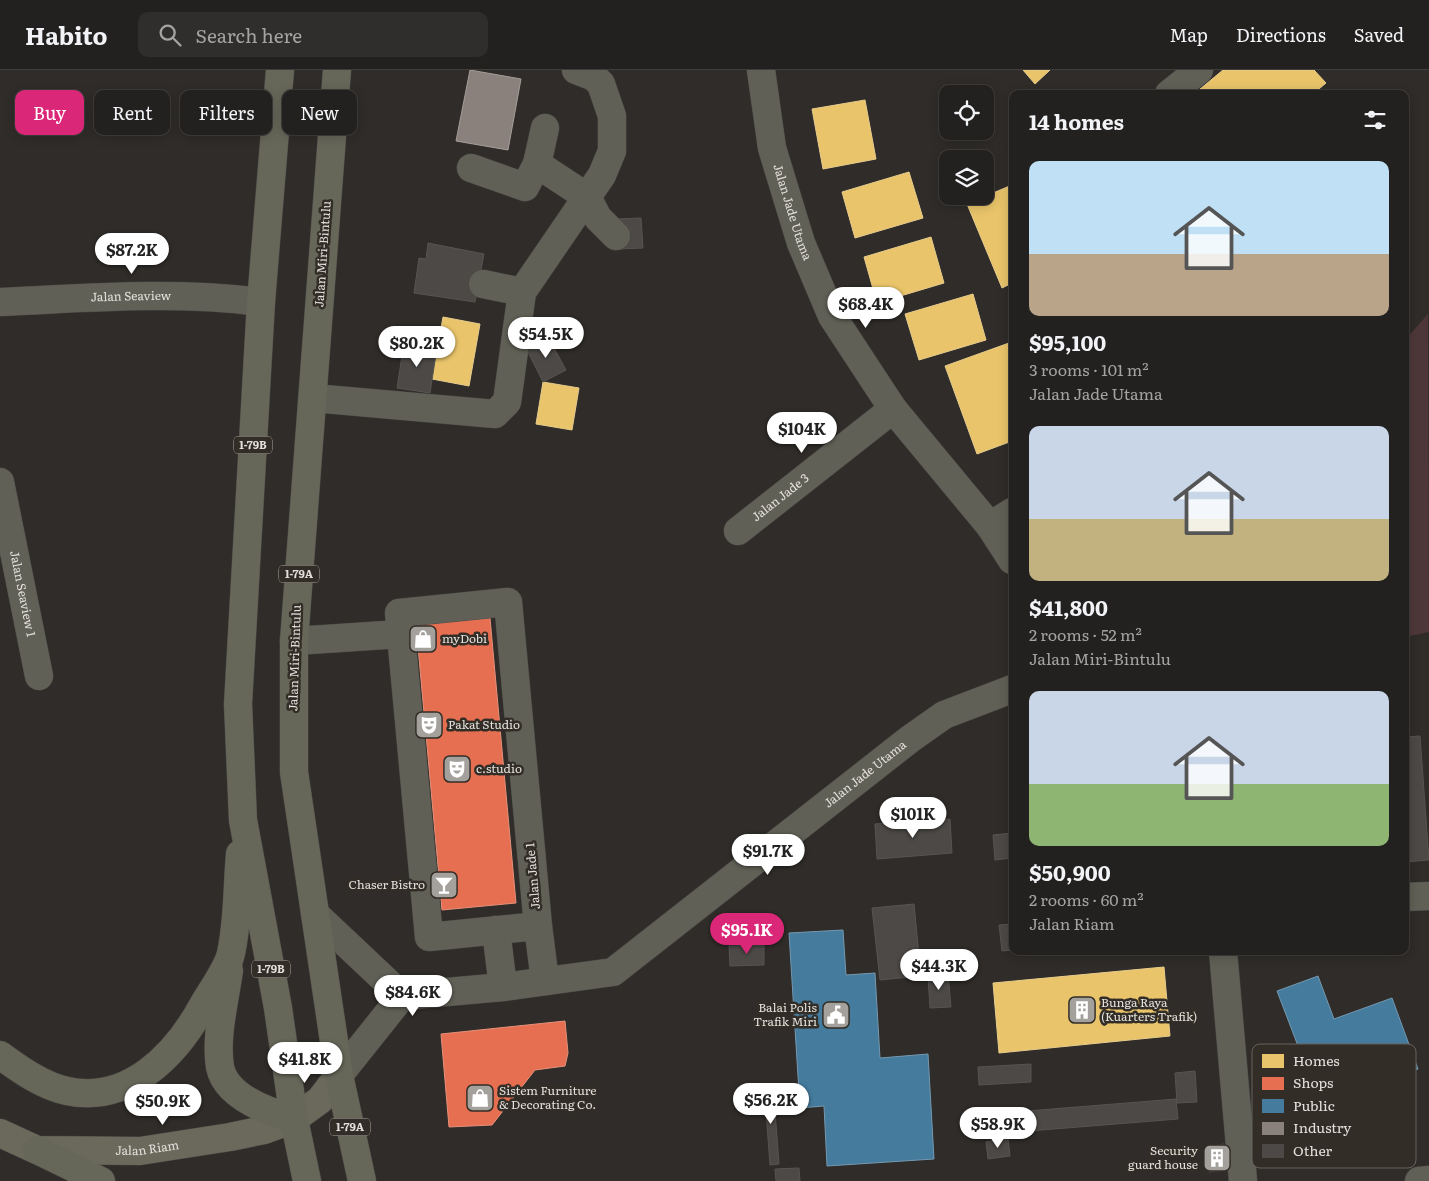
<!DOCTYPE html>
<html lang="en">
<head>
<meta charset="utf-8">
<style>
  :root { --surface:#23211f; --page:#2f2e2c; --text:#f1f3f6; --muted:#a3a3a4; --line:#403e3d; --accent:#db2777 }
  body { margin:0; font-family:Literata,serif; background:var(--page); color:var(--text); height:100vh; display:flex; flex-direction:column; font-size:19px; white-space:nowrap }
  * { box-sizing:border-box; margin:0 }
  p { font-size:16px; color:var(--muted) }
  .icon { flex:none; width:28px; height:28px; fill:none; stroke:currentColor; stroke-width:2; stroke-linecap:round; stroke-linejoin:round }
  .map { position:relative; flex:1; overflow:hidden }
  .details { position:absolute; left:1009px; top:20px; width:400px; height:865px; display:flex; flex-direction:column; background:var(--surface); border-radius:10px; box-shadow:0 2px 12px #0003,0 0 0 1px var(--line) }
  .details>* { flex:none }
  .top-card { position:absolute; left:15px; top:20px; width:475px; height:45px; display:flex; gap:10px }
  .controls { position:absolute; left:939px; top:15px; display:grid; gap:10px }
  .controls a { display:grid; place-items:center; width:55px; height:55px; border-radius:10px; background:var(--surface); box-shadow:0 2px 12px #0003,0 0 0 1px var(--line); font-size:25px }
  .price { position:absolute; translate:-50% -42px; padding:0 11px; border-radius:18px; background:#fff; color:#222; font-size:16px; line-height:32px; filter:drop-shadow(0 1px 2px #0008) }
  .price::after { content:''; position:absolute; left:50%; top:30px; width:15px; height:11px; margin-left:-8px; background:inherit; clip-path:polygon(0 0,100% 0,50% 100%) }
  .price.current { background:var(--accent); color:#fff }
  ul { padding:0; list-style:none }
  li { display:grid; align-content:center; gap:10px; height:265px; padding:0 20px }
  li span { display:grid; place-items:center; height:155px; border-radius:10px; color:#555 }
  li>.icon { margin-inline-start:auto }
  span .icon { width:90px; height:90px; fill:#fffc; stroke-width:1 }
  li b { font-size:21px }
  h2 { display:flex; justify-content:space-between; align-items:center; height:60px; padding:0 20px; font-size:21px }
  .tag { padding:0 18px; border-radius:10px; background:var(--surface); box-shadow:0 2px 12px #0003,0 0 0 1px var(--line); font-size:18px; line-height:45px }
  .tag.current { background:var(--accent); color:#fff }
  header { display:flex; align-items:center; gap:30px; box-sizing:border-box; height:70px; padding:0 25px; background:var(--surface); border-bottom:1px solid var(--line) }
  header strong { font-size:24px }
  nav { display:flex; gap:28px; margin-inline-start:auto; font-size:18px }
  .search { width:350px; height:45px; background:var(--page); display:flex; align-items:center; gap:12px; box-sizing:border-box; padding:0 18px; border-radius:10px; color:var(--muted); font-size:19px }
  .map>svg:first-child { display:block }
  .green { fill:#4e3739 }
  .homes { fill:#e9c46a; stroke:#e7cc8c }
  .shops { fill:#e76f51; stroke:#e6917a }
  .public { fill:#457b9d; stroke:#7499b0 }
  .industry { fill:#8a817c; stroke:#a59e98 }
  .building { fill:#4c4946; stroke:#575452 }
  .lines { fill:none; stroke-linecap:round; stroke-linejoin:round }
  .minor-casing { stroke:#4b4946; stroke-width:29 }
  .major-casing { stroke:#4b4946; stroke-width:29 }
  .highway-casing { stroke:#4b4946; stroke-width:29 }
  .minor { stroke:#616056; stroke-width:28 }
  .major { stroke:#6a695c; stroke-width:28 }
  .highway { stroke:#666659; stroke-width:28 }
  .labels { text-anchor:middle; stroke-width:5; stroke-linejoin:round; paint-order:stroke }
  .shield { fill:#322d26; stroke:#aeaaa5; stroke-width:1 }
  .shield-label { font-size:11px; font-weight:bold; fill:#e3e0db }
  .street-label { font-size:12px; fill:#e3e0db; stroke:#322d26 }
  .poi-label { font-size:12px; fill:#e3e0db; stroke:#322d26; text-anchor:start }
  .key { fill:#322d26; stroke:#67635c; stroke-width:1 }
  .key-label { font-size:14px; fill:#e3e0db }
</style>
</head>
<body>
<header>
<strong>Habito</strong>
<div class="search"><svg class="icon" aria-label="search" viewBox="0 0 24 24"><circle cx="10" cy="10" r="6"/><path d="M15 15l6 6"/></svg>Search here</div>
<nav><a>Map</a><a>Directions</a><a>Saved</a></nav>
</header>
<div class="map">
<svg width="1429" height="1111" viewBox="0 0 1429 1111">
  <rect width="100%" height="100%" fill="#2f2c29"/>
  <path class="green" d="M1428,244L1429,562L1405,567V270Z"/>
  <path class="homes" d="M1023,0H1050L1035,14Z
    M1223,0H1314L1326,13L1313,24H1194Z
    M865,30L876,89L823,99L812,39Z
    M909,102L923,148L855,168L842,122Z
    M1012,115V213L1002,218L967,134Z
    M931,167L944,213L877,233L864,187Z
    M973,224L986,270L919,290L905,244Z
    M443,247L480,254L469,316L432,309Z
    M1009,273L1012,284V371L977,384L945,296Z
    M543,312L579,318L572,360L536,354Z
    M1164,897L1170,966L999,983L993,913Z"/>
  <path class="shops" d="M490,548L516,833L442,840L416,555Z
    M565,951L568,983L565,996L535,1000L492,1055L449,1057L441,964Z"/>
  <path class="public" d="M843,860L846,905L875,903L880,988L928,984L934,1089L827,1096L824,1036L800,1038L789,863Z
    M1318,906L1334,949L1392,928L1418,999L1366,1018L1382,1062L1337,1078L1277,921Z"/>
  <path class="industry" d="M470,0L521,9L508,80L456,71Z"/>
  <path class="building" d="M641,148L643,178L619,179L618,149Z
    M428,173L484,184L475,232L414,223L419,188L426,189Z
    M548,267L566,300L543,312L526,278Z
    M404,273L437,278L430,323L397,318Z
    M1420,666L1429,790L1405,792V667Z
    M950,749L952,783L877,789L875,754Z
    M1012,763V788L995,790L993,765Z
    M914,834L921,906L880,910L872,838Z
    M1012,854V880L1002,881L999,855Z
    M764,875V895L730,896L729,876Z
    M948,904L951,937L930,938L928,906Z
    M1031,994V1012L979,1015L978,997Z
    M1195,1001L1197,1032L1177,1033L1175,1003Z
    M764,1015H773L779,1094L770,1095Z
    M1176,1029L1178,1049L992,1064L990,1044Z
    M1008,1068L1010,1086L988,1089L986,1072Z
    M1224,1074L1228,1100L1209,1102L1206,1077Z
    M799,1098L800,1111H776L775,1099Z"/>
  <g class="lines">
    <defs>
      <g id="minor">
        <path id="s1" d="M761,0L772,78L801,173L832,246L893,339L990,456L1012,490"/>
        <path d="M1169,24L1199,0"/>
        <path d="M545,58L537,94L587,127L598,148L616,166"/>
        <path d="M471,98L525,117L537,94"/>
        <path d="M483,214L522,222"/>
        <path id="s2" d="M0,232C87,228 174,221 261,232"/>
        <path d="M313,328L495,344L507,332L522,222L602,105L612,81V46L601,14L594,7L576,0"/>
        <path id="s3" d="M0,412L39,606"/>
        <path d="M990,456L1012,442"/>
        <path id="s4" d="M738,461L893,339"/>
        <path d="M508,532L538,856L429,867L399,543Z"/>
        <path d="M294,571L401,564"/>
        <path d="M1405,827L1429,826"/>
        <path d="M315,844L402,926"/>
        <path d="M538,856L545,911"/>
        <path d="M496,860L503,917"/>
        <path d="M1223,881L1243,1111"/>
        <path id="s5" d="M339,1005L402,926L503,917L613,902L910,669L944,645L1012,619"/>
        <path d="M1419,1111L1429,1110"/>
      </g>
      <g id="major">
        <path id="s6" d="M0,1063L37,1080L140,1081L230,1067L264,1060L294,1049L320,1030L339,1005"/>
      </g>
      <path id="highway" d="M280,0L261,232L238,634L243,750L278,938L294,1049L307,1111
        M337,0L294,571V702L339,1005L362,1111
        M229,900C225,930 215,967 220,997C226,1027 269,1042 294,1049
        M0,985C19,999 43,1016 67,1021C128,1034 175,986 202,937C210,922 228,899 231,883C238,852 237,817 240,784
        M37,1080L101,1111"/>
    </defs>
    <use href="#minor" class="minor-casing"/>
    <use href="#major" class="major-casing"/>
    <use href="#highway" class="highway-casing"/>
    <use href="#minor" class="minor"/>
    <use href="#major" class="major"/>
    <use href="#highway" class="highway"/>
  </g>
  <defs>
    <symbol id="shop-square" viewBox="-11 -11 22 22"><rect x="-9" y="-9" width="18" height="18" rx="4" fill="#a4a19d" stroke="#322d26"/><path d="M-5-2.5h2.3a2.7 3.5 0 0 1 5.4 0H5L5.5 6h-11ZM-1.5-2.5h3a1.5 2.3 0 0 0-3 0Z" fill="#fff"/></symbol>
    <symbol id="theatre-square" viewBox="-11 -11 22 22"><rect x="-9" y="-9" width="18" height="18" rx="4" fill="#a4a19d" stroke="#322d26"/><path d="M-5-5.5Q0-4 5-5.5V0Q5 5 0 6Q-5 5-5 0ZM-3.3-2.5H-1v1.5H-3.3ZM1-2.5H3.3v1.5H1ZM-2.8 1Q0 5.5 2.8 1Z" fill="#fff"/></symbol>
    <symbol id="bar-square" viewBox="-11 -11 22 22"><rect x="-9" y="-9" width="18" height="18" rx="4" fill="#a4a19d" stroke="#322d26"/><path d="M-6-5H6L.8 .8V4.5H3.5V6h-7V4.5H-.8V.8Z" fill="#fff"/></symbol>
    <symbol id="building-square" viewBox="-11 -11 22 22"><rect x="-9" y="-9" width="18" height="18" rx="4" fill="#a4a19d" stroke="#322d26"/><path d="M-4-6H4V6H1V3H-1V6H-4ZM-2.5-4.3h1.7v1.8h-1.7ZM.8-4.3h1.7v1.8H.8ZM-2.5-1h1.7V.8h-1.7ZM.8-1h1.7V.8H.8Z" fill="#fff"/></symbol>
    <symbol id="civic-square" viewBox="-11 -11 22 22"><rect x="-9" y="-9" width="18" height="18" rx="4" fill="#a4a19d" stroke="#322d26"/><path d="M-.6-6.5H3V-4.5H.6V-3L4-1V1h2V6H-6V1h2V-1L-.6-3ZM-1.2 2.5V6h2.4V2.5Z" fill="#fff"/></symbol>
  </defs>
  <g fill-rule="evenodd">
    <use href="#shop-square" x="407" y="553" width="32" height="32"/>
    <use href="#theatre-square" x="413" y="639" width="32" height="32"/>
    <use href="#theatre-square" x="441" y="683" width="32" height="32"/>
    <use href="#bar-square" x="428" y="799" width="32" height="32"/>
    <use href="#building-square" x="1066" y="924" width="32" height="32"/>
    <use href="#civic-square" x="820" y="929" width="32" height="32"/>
    <use href="#shop-square" x="464" y="1012" width="32" height="32"/>
    <use href="#building-square" x="1201" y="1072" width="32" height="32"/>
  </g>
  <g class="labels">
    <g class="shield">
      <rect x="234" y="366.5" width="38" height="17" rx="4"/>
      <rect x="279" y="495.5" width="40" height="17" rx="4"/>
      <rect x="252" y="890.5" width="38" height="17" rx="4"/>
      <rect x="330" y="1048.5" width="40" height="17" rx="4"/>
    </g>
    <g class="shield-label">
      <text x="253" y="379">1-79B</text>
      <text x="299" y="508">1-79A</text>
      <text x="271" y="903">1-79B</text>
      <text x="350" y="1061">1-79A</text>
    </g>
    <g class="street-label">
      <text dy="4" stroke="none"><textPath href="#s1" startOffset="146">Jalan Jade Utama</textPath></text>
      <text transform="translate(323 184) rotate(-86)" y="4">Jalan Miri-Bintulu</text>
      <text dy="4" stroke="none"><textPath href="#s2" startOffset="131">Jalan Seaview</textPath></text>
      <text dy="4" stroke="none"><textPath href="#s4" startOffset="54">Jalan Jade 3</textPath></text>
      <text dy="4" stroke="none"><textPath href="#s3" startOffset="114">Jalan Seaview 1</textPath></text>
      <text transform="translate(295 588) rotate(-88)" y="4">Jalan Miri-Bintulu</text>
      <text dy="4" stroke="none"><textPath href="#s5" startOffset="634">Jalan Jade Utama</textPath></text>
      <text transform="translate(533 806) rotate(-95)" y="4">Jalan Jade 1</text>
      <text dy="4" stroke="none"><textPath href="#s6" startOffset="151">Jalan Riam</textPath></text>
    </g>
    <g class="poi-label">
      <text x="442" y="573">myDobi</text>
      <text x="448" y="659">Pakat Studio</text>
      <text x="476" y="703">c.studio</text>
      <text x="425" y="819" text-anchor="end">Chaser Bistro</text>
      <text x="1101" y="937">Bunga Raya<tspan x="1101" dy="14">(Kuarters Trafik)</tspan></text>
      <text x="817" y="942" text-anchor="end">Balai Polis<tspan x="817" dy="14">Trafik Miri</tspan></text>
      <text x="499" y="1025">Sistem Furniture<tspan x="499" dy="14">&amp; Decorating Co.</tspan></text>
      <text x="1198" y="1085" text-anchor="end">Security<tspan x="1198" dy="14">guard house</tspan></text>
    </g>
  </g>
  <rect x="1252" y="974" width="164" height="124" rx="8" class="key"/>
  <rect x="1262" y="984" width="22" height="14" fill="#e9c46a"/>
  <rect x="1262" y="1007" width="22" height="13" fill="#e76f51"/>
  <rect x="1262" y="1029" width="22" height="14" fill="#457b9d"/>
  <rect x="1262" y="1052" width="22" height="13" fill="#8a817c"/>
  <rect x="1262" y="1074" width="22" height="14" fill="#4c4946"/>
  <g class="key-label">
    <text x="1293" y="996">Homes</text>
    <text x="1293" y="1018">Shops</text>
    <text x="1293" y="1041">Public</text>
    <text x="1293" y="1063">Industry</text>
    <text x="1293" y="1086">Other</text>
  </g>
</svg>
<div class="controls">
<a><svg class="icon" aria-label="locate" viewBox="0 0 24 24"><circle cx="12" cy="12" r="6"/><path d="M12 2v4M12 18v4M2 12h4M18 12h4"/></svg></a>
<a><svg class="icon" aria-label="layers" viewBox="0 0 24 24"><path d="M12 4l9 5-9 5-9-5zM3 14l9 5 9-5"/></svg></a>
</div>
<b class="price" style="left:132px;top:205px">$87.2K</b>
<b class="price" style="left:866px;top:259px">$68.4K</b>
<b class="price" style="left:546px;top:289px">$54.5K</b>
<b class="price" style="left:417px;top:298px">$80.2K</b>
<b class="price" style="left:802px;top:384px">$104K</b>
<b class="price" style="left:913px;top:769px">$101K</b>
<b class="price" style="left:768px;top:806px">$91.7K</b>
<b class="price current" style="left:747px;top:885px">$95.1K</b>
<b class="price" style="left:939px;top:921px">$44.3K</b>
<b class="price" style="left:413px;top:947px">$84.6K</b>
<b class="price" style="left:305px;top:1014px">$41.8K</b>
<b class="price" style="left:771px;top:1055px">$56.2K</b>
<b class="price" style="left:163px;top:1056px">$50.9K</b>
<b class="price" style="left:998px;top:1079px">$58.9K</b>
<div class="top-card">
<a class="tag current">Buy</a>
<a class="tag">Rent</a>
<a class="tag">Filters</a>
<a class="tag">New</a>
</div>
<section class="details">
<h2>14 homes<svg class="icon" aria-label="filters" viewBox="0 0 24 24"><path d="M4 7h16M4 17h16"/><circle cx="9" cy="7" r="2"/><circle cx="15" cy="17" r="2"/></svg></h2>
<ul>
<li><span style="background:linear-gradient(#bfe0f5 60%,#b9a48a 0)"><svg class="icon" aria-label="home" viewBox="0 0 24 24"><path d="M3 11l9-7 9 7M6 9v11h12V9"/></svg></span><div><b>$95,100</b><p>3 rooms · 101 m²</p><p>Jalan Jade Utama</p></div></li>
<li><span style="background:linear-gradient(#c9d6e8 60%,#c2b280 0)"><svg class="icon" aria-label="home" viewBox="0 0 24 24"><path d="M3 11l9-7 9 7M6 9v11h12V9"/></svg></span><div><b>$41,800</b><p>2 rooms · 52 m²</p><p>Jalan Miri-Bintulu</p></div></li>
<li><span style="background:linear-gradient(#c9d6e8 60%,#8fb573 0)"><svg class="icon" aria-label="home" viewBox="0 0 24 24"><path d="M3 11l9-7 9 7M6 9v11h12V9"/></svg></span><div><b>$50,900</b><p>2 rooms · 60 m²</p><p>Jalan Riam</p></div></li>
</ul>
</section>
</div>
</body>
</html>
